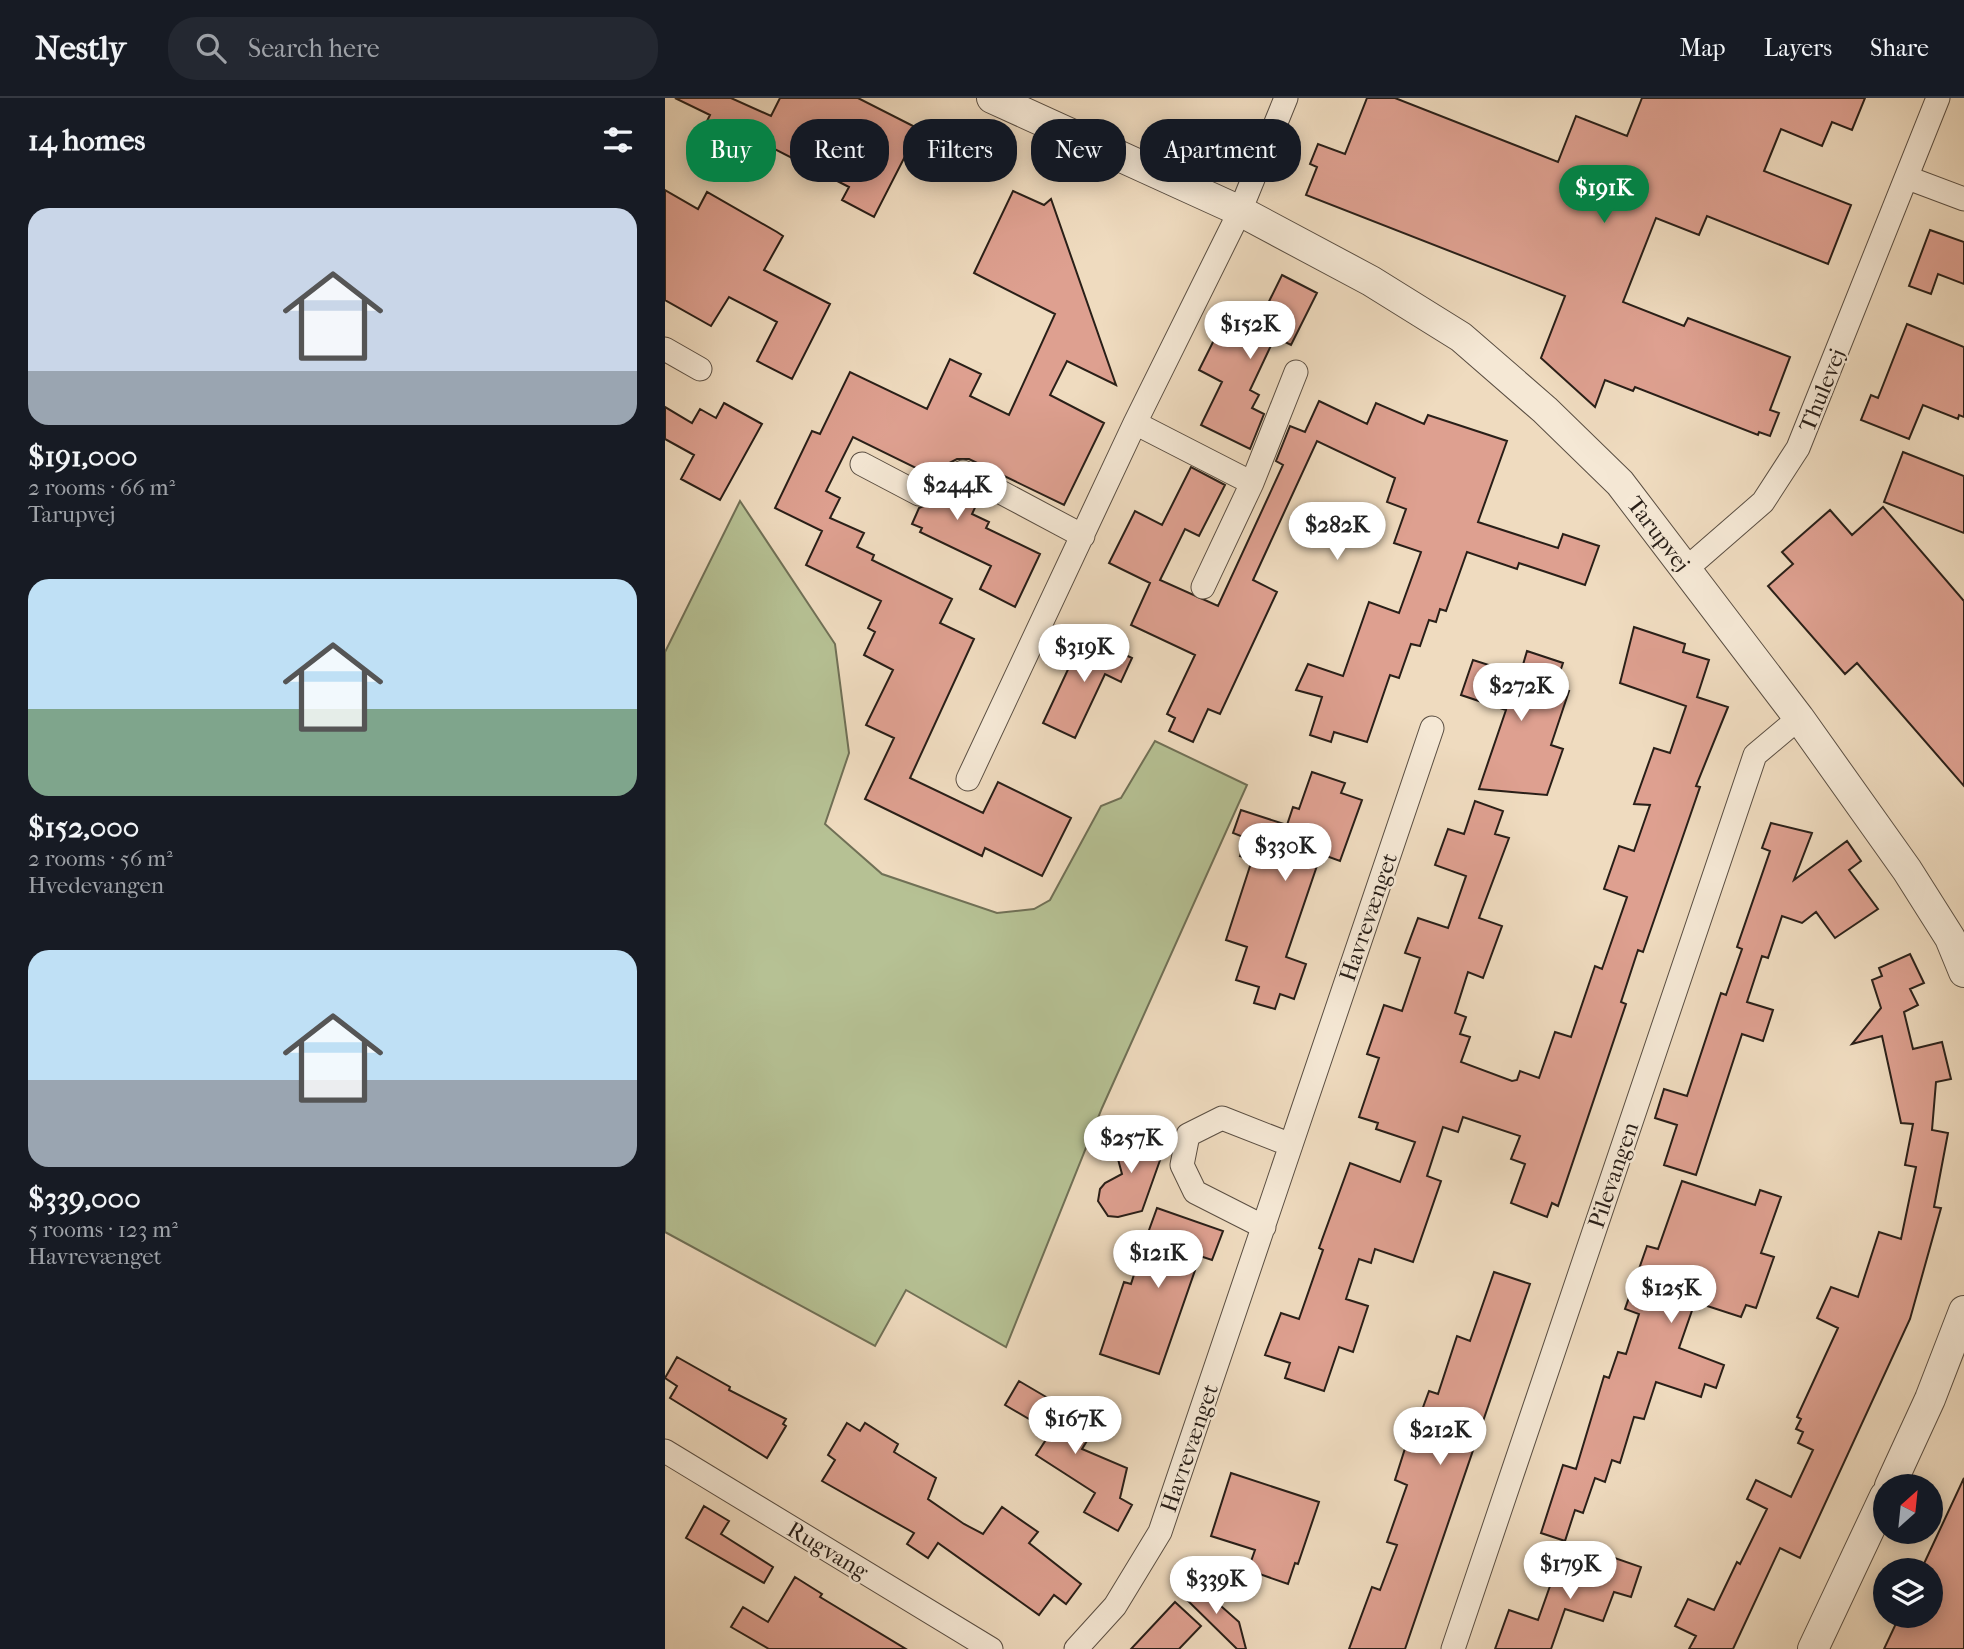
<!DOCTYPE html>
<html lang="en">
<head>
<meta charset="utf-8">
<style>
  :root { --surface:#171b24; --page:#242831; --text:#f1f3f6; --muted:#9ea1a6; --line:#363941; --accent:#0b8043 }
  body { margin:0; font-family:"IM FELL French Canon",serif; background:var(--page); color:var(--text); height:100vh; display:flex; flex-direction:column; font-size:26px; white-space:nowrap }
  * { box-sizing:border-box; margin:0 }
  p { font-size:23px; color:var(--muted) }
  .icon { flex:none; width:38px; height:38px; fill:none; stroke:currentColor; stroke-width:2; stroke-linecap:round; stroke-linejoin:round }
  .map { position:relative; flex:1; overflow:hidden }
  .panel { display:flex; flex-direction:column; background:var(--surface); width:665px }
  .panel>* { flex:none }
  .guide { position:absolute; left:21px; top:21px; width:665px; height:63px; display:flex; gap:14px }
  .needle { width:46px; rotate:27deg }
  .fabs { position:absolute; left:1208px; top:1376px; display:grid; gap:14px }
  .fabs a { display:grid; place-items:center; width:70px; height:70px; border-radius:50%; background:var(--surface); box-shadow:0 4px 18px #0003; font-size:35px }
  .price { position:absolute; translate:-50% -60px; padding:0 16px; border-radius:24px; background:#fff; color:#222; font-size:23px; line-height:46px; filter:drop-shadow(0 2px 4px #0008) }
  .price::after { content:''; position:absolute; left:50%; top:42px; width:21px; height:16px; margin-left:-10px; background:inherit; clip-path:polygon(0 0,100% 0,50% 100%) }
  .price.current { background:var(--accent); color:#fff }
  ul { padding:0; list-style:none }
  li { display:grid; align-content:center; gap:14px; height:371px; padding:0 28px }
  li span { display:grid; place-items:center; height:217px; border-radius:21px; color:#555 }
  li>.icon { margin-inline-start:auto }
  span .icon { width:126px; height:126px; fill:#fffc; stroke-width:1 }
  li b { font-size:30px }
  h2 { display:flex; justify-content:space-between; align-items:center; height:84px; padding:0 28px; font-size:30px }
  .pill { padding:0 24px; border-radius:28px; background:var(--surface); box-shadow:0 4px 18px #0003; font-size:24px; line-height:63px }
  .pill.current { background:var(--accent); color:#fff }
  header { display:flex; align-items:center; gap:42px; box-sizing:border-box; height:98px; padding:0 35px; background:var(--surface); border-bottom:2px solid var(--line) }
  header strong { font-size:33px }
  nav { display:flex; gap:38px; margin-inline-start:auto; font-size:24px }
  .search { width:490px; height:63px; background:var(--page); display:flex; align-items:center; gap:18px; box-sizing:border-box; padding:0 24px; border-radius:28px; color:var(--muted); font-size:26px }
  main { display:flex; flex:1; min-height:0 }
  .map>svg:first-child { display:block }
  .green { fill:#b6c194; stroke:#707056; stroke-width:2 }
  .building { fill:#dea090; stroke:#291f18; stroke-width:2 }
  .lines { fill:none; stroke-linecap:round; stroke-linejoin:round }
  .minor-casing { stroke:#5a4e42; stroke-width:25 }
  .tertiary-casing { stroke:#5a4e42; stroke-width:32 }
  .minor { stroke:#f5e8d5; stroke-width:23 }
  .tertiary { stroke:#f5e8d5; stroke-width:30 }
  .labels { text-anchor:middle; stroke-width:5; stroke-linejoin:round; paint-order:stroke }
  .street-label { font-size:23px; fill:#291f18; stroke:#f5e8d5 }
</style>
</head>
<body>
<header>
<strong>Nestly</strong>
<div class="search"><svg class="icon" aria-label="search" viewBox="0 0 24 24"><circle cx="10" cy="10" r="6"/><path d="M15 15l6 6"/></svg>Search here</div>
<nav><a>Map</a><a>Layers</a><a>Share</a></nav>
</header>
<main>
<section class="panel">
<h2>14 homes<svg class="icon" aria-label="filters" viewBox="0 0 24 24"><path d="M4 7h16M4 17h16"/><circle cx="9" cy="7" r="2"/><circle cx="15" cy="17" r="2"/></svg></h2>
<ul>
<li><span style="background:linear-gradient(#c9d6e8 75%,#9aa5b1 0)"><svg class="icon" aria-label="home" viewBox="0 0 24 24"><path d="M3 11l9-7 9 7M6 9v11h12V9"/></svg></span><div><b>$191,000</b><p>2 rooms · 66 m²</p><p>Tarupvej</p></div></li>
<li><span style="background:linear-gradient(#bfe0f5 60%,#7fa58c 0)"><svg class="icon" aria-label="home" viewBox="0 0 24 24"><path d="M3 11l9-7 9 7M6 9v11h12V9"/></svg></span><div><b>$152,000</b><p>2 rooms · 56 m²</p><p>Hvedevangen</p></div></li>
<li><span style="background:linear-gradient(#bfe0f5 60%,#9aa5b1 0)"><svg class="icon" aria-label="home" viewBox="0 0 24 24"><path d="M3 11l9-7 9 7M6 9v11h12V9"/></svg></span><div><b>$339,000</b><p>5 rooms · 123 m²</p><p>Havrevænget</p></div></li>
</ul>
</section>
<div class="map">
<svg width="1299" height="1551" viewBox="0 0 1299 1551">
  <rect width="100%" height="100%" fill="#efdbbf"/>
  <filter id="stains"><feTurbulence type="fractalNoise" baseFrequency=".00286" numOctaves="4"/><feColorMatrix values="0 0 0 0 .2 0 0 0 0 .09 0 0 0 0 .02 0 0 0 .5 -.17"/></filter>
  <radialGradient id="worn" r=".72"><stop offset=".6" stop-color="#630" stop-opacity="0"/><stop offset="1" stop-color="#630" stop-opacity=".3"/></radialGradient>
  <path class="green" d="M75,403L170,546L184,655L160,726L217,776L332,815L369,811L385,802L436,708L456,700L490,643L582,687L437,1010L341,1249L241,1192L210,1248L0,1134V554Z"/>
  <path class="building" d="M10,0H66L106,18L115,0H193L254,31L209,119L177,102L184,89L84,38L65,78L24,59L45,17Z
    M702,0H730L893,64L911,18L962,38L977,0H1200L1187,32L1167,24L1157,48L1116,31L1099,73L1186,107L1163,166L1042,118L1034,137L991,120L958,204L1019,228L1023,220L1125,259L1105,312L1114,315L1105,338L1094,334L1093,337L970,289L968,293L940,282L930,309L876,260L900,198L641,97L652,69L645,66L653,46L680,56Z
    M0,92L33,111L42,94L112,134L118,138L99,172L165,206L127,281L92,263L112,224L64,199L46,228L0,202Z
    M348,93L379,107L386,101L451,287L402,263L385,297L439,325L399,407L304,361H292L263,376L188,339L161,393L175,400L165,420L199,435L192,449L209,457L207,462L287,501L275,525L309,541L245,680L318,715L333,684L406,720L377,778L320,750L317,758L200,701L229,640L201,627L228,572L199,557L210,534L203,530L216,503L141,467L157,433L110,410L147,333L155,336L185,274L262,311L285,261L316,276L305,298L344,317L390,216L309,175Z
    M1265,132L1299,144V186L1273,176L1266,196L1244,188Z
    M617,177L652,195L626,247L610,239L585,292L594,297L587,310L599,316L585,351L536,327L557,284L534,272L560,220L589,234Z
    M1242,226L1299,249V319L1294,317L1293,321L1258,307L1244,341L1196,322L1206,297L1213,300Z
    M654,303L702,326L711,305L759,326L763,317L842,343L813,424L893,450L898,436L934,448L920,487L854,465L852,471L802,454L781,513L775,511L771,524L764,522L755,548L746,546L734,580L725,577L702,644L669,634L666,644L645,637L657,599L631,592L643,566L678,578L704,504L734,515L756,454L729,445L741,411L722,404L730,380L652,343L588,482L612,494L555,616L543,611L528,644L504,633L510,620L502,616L530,557L466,527L485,485L444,465L470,413L497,427L526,369L560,387L534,438L520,431L495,482L553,508L618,367L611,363L625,328L640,334Z
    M59,305L97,326L55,402L16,381L29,357L0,341V309L27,325L35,311L51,320Z
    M1238,354L1299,378V435L1219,404Z
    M298,390L315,399L307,416L324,424L321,430L375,456L350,509L315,491L326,468L255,434L257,430L247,426L254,410Z
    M1218,409L1299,503V688L1192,565L1180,576L1103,488L1128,466L1117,454L1165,412L1187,437Z
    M969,529L1020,546L1018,554L1044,562L1032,599L1063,609L1031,688L1035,689L978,854L973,852L956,904L961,906L893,1108L887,1105L882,1119L846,1105L860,1066L846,1061L855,1038L798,1019L793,1034L778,1029L762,1078L776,1083L748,1164L710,1151L706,1165L694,1161L681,1201L703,1208L688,1254L674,1249L659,1293L620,1280L625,1265L600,1257L616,1215L634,1221L658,1152L654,1150L685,1065L735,1084L750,1044L711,1031L713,1025L694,1019L714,960L702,956L719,907L737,913L755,860L740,855L753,820L783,830L801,778L770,767L783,731L799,736L810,703L838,713L830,736L844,740L814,820L837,828L818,880L803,874L790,915L801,919L795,936L805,939L796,964L847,983L852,982L855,973L874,980L890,934L906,939L930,868L937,871L962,799L939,791L954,748L969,753L985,707L969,706L989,650L1005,655L1021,608L955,585Z
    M419,537L467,560L456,584L440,576L410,640L378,625Z
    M862,553L898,565L890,589L904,593L886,647L898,651L882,697L814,691L841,612L796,597L808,562L855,577Z
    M647,674L680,685L676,695L697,702L675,763L656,756L621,859L641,866L629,901L615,896L610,911L589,905L594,889L571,882L582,849L561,842L587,762L575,758L581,740L568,735L576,712L622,727L628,709L634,711Z
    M1106,725L1147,735L1129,782L1182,743L1196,763L1184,772L1213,811L1170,840L1151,814L1137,825L1117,818L1103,860L1097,858L1082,904L1108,912L1098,943L1077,936L1031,1077L999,1067L1012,1027L990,1020L999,991L1022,998L1056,895L1061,897L1077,851L1072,849L1105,753L1097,750Z
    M1245,856L1259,885L1245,891L1253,907L1239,914L1248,951L1277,944L1286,981L1271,984L1267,1032L1283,1035L1269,1109L1276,1110L1245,1221L1135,1460L1115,1450L1068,1551H1024L1031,1538L1010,1528L1023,1501L1049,1512L1072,1464L1075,1466L1102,1411L1082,1401L1091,1382L1126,1399L1148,1352L1133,1345L1138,1334L1131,1331L1136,1321L1132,1319L1173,1230L1152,1220L1166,1189L1193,1199L1214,1134L1236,1141L1251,1069L1240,1067L1248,1026L1236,1025L1217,938L1187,946L1216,910L1207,882L1217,878L1214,870Z
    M472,1031L482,1037L487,1047L499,1051L477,1113L453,1119L443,1118L433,1103L435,1091L440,1085L457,1076L450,1050L452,1041L461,1033Z
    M1017,1083L1090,1107L1095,1092L1116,1099L1096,1155L1109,1159L1091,1210L1081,1207L1076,1219L1030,1204L1014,1250L1059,1267L1051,1290L1040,1286L1036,1299L991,1284L979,1321L969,1319L955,1365L947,1362L940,1384L930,1380L918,1415L910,1412L900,1443L876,1435L898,1367L911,1371L939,1278L944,1280L953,1254L961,1256L974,1216L960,1211L982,1148L993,1151Z
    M492,1110L558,1133L547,1162L535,1158L494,1276L435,1256L459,1184L466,1186L474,1161L480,1163L475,1157Z
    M829,1174L865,1186L740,1551H684L707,1489L715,1492L732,1447L722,1444L742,1387L730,1382L743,1341L746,1342L764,1293L773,1296L792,1238L805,1243Z
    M12,1259L65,1289L64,1292L121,1321L118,1326L121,1328L102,1360L5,1300L12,1288L0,1280Z
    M354,1283L388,1303L385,1308L428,1333L417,1351L462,1370L455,1400L467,1407L453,1433L419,1414L430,1395L371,1357L386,1334L340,1307Z
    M182,1325L195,1333L200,1325L233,1346L229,1354L271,1380L263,1401L299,1426L318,1436L337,1409L373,1434L364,1445L416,1486L401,1506L389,1497L374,1517L273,1445L263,1460L242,1446L249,1435L157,1383L170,1362L163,1357Z
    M566,1375L654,1404L633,1466L630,1465L623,1486L583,1472L590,1452L546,1438Z
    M1299,1380V1551H1219L1235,1517H1265V1472H1256Z
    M39,1408L64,1423L56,1436L108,1469L99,1485L21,1440Z
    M896,1457L939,1472L944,1458L976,1469L966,1499L949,1494L938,1523L900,1511L886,1551H830L844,1512L873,1522Z
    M130,1479L157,1496L155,1499L241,1551H104L66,1529L78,1509L103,1524Z
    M530,1485L574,1524L581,1551H572L518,1498Z
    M510,1504L536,1528L514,1551H466Z"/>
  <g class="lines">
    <defs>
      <path id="minor" d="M1243,80L1299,101
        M0,251L35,271
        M470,325L587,385L538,489
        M197,366L254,396L298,374L418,438
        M587,385L631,274
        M1021,471L1098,404L1133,350L1273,0
        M303,681L470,325L575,113L621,0
        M599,1129L530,1094L517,1067L523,1037L557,1020L626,1047
        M0,1353L326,1551
        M411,1551L450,1508L495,1434L767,630
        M788,1551L1090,657L1134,620"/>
      <g id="tertiary">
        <path id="s1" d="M327,0L575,113L706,183L796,239L880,312L955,385L1134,620L1242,772L1285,840L1299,874"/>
        <path d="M1225,1388L1265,1301L1299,1213"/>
        <path d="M1148,1551L1220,1398"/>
      </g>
    </defs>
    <use href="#minor" class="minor-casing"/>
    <use href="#tertiary" class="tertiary-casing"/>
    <use href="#minor" class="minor"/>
    <use href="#tertiary" class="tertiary"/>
  </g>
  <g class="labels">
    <g class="street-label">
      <text transform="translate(1157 292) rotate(-68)" y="8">Thulevej</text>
      <text dy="8" stroke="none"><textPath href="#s1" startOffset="807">Tarupvej</textPath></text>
      <text transform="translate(703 819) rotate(-71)" y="8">Havrevænget</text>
      <text transform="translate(948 1077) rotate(-71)" y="8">Pilevangen</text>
      <text transform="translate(524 1350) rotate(-71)" y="8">Havrevænget</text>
      <text transform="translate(163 1452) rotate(31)" y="8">Rugvang</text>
    </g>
  </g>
  <rect width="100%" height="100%" filter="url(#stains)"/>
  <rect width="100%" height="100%" fill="url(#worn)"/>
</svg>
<div class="fabs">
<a><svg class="needle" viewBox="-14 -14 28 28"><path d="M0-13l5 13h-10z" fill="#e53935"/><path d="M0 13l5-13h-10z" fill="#9ea1a6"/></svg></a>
<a><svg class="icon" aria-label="layers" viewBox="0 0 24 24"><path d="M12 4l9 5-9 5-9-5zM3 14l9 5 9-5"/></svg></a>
</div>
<b class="price current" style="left:939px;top:127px">$191K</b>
<b class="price" style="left:585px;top:263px">$152K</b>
<b class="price" style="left:292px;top:424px">$244K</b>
<b class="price" style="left:672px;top:464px">$282K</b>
<b class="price" style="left:419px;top:586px">$319K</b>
<b class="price" style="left:856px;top:625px">$272K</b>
<b class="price" style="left:620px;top:785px">$330K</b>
<b class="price" style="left:466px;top:1077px">$257K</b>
<b class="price" style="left:493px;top:1192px">$121K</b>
<b class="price" style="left:1006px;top:1227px">$125K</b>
<b class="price" style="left:410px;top:1358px">$167K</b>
<b class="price" style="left:775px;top:1369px">$212K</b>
<b class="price" style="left:905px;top:1503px">$179K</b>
<b class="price" style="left:551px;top:1518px">$339K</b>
<div class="guide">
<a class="pill current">Buy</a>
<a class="pill">Rent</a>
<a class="pill">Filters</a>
<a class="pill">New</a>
<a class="pill">Apartment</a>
</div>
</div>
</main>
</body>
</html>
